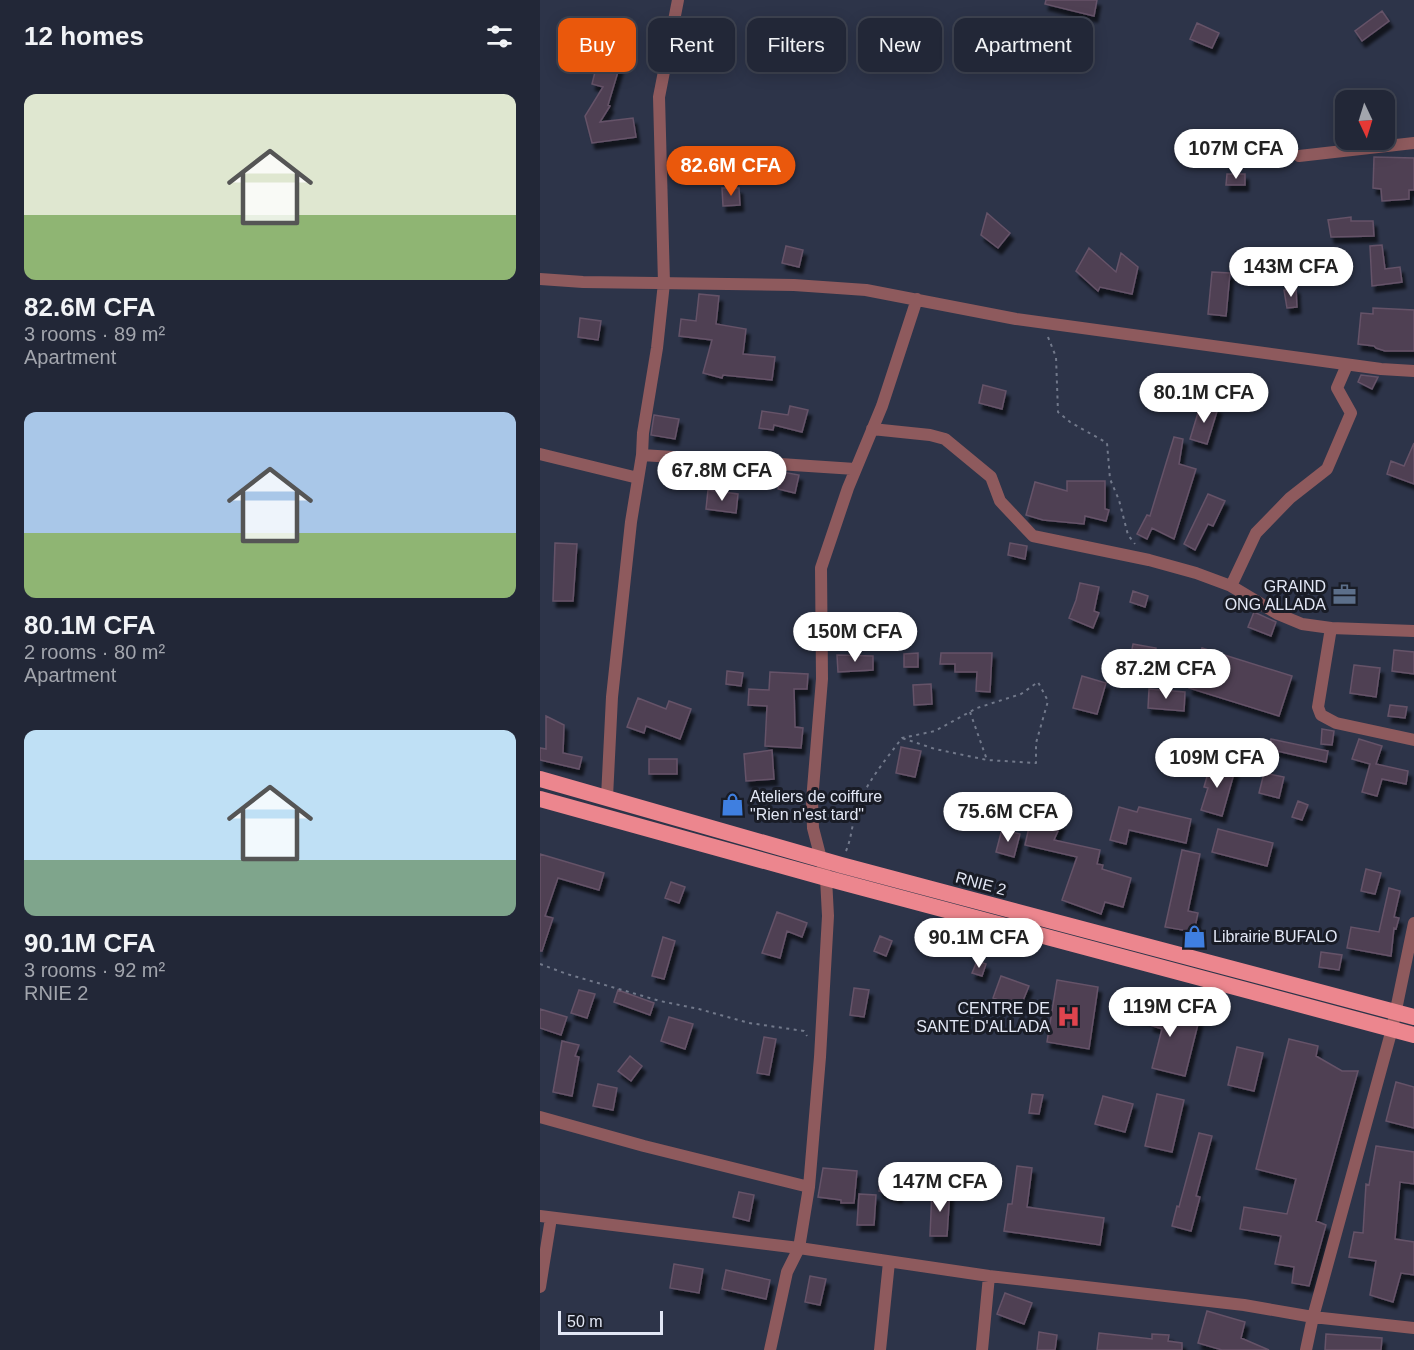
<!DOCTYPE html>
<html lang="en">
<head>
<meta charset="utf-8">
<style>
  :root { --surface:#222737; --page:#2e3342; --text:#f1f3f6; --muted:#a2a5ad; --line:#3f4452; --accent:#ea580c }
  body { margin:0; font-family:Arial,sans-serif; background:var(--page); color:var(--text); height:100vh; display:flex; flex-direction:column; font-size:22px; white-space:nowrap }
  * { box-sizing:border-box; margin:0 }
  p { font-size:20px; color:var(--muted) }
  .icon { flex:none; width:33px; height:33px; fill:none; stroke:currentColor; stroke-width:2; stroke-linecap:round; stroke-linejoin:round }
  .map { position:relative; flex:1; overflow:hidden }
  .panel { display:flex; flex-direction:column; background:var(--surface); width:540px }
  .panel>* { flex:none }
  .top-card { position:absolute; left:18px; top:18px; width:570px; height:54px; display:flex; gap:12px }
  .needle { width:39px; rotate:176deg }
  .buttons { position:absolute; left:795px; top:90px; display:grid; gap:12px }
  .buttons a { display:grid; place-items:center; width:60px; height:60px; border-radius:12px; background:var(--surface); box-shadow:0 3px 15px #0003,0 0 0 2px var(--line); font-size:30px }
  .scale { position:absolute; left:18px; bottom:15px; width:105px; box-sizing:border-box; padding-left:6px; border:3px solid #e2e7f5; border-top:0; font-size:16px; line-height:21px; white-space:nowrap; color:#e2e7f5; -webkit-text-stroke:4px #191c26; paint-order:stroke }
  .price { position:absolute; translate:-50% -51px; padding:0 14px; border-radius:21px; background:#fff; color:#222; font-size:20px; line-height:39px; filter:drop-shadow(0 2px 3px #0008) }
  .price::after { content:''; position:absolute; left:50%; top:36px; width:18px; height:14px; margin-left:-9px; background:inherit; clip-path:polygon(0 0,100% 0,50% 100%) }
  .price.current { background:var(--accent); color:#fff }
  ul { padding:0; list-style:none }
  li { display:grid; align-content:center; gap:12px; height:318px; padding:0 24px }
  li span { display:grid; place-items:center; height:186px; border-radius:12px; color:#555 }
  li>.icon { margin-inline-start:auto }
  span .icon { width:108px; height:108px; fill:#fffc; stroke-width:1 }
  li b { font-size:26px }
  h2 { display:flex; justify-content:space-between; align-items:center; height:72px; padding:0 24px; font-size:26px }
  .chip { padding:0 21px; border-radius:12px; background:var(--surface); box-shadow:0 3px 15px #0003,0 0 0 2px var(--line); font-size:21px; line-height:54px }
  .chip.current { background:var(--accent); color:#fff }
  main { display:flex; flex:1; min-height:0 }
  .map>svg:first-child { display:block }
  .building { fill:#503f53; stroke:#655368; stroke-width:1.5; filter:url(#shadow) }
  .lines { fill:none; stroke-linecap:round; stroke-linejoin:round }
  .path { stroke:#72798b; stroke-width:2; stroke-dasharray:3 4.5; stroke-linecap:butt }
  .minor { stroke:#8e5a5d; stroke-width:12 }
  .trunk { stroke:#ec868e; stroke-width:16 }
  .labels { text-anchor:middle; stroke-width:6; stroke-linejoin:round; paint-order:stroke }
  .poi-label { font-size:16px; fill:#e2e7f5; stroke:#191c26; text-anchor:end }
  .street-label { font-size:16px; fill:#e2e7f5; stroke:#191c26 }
</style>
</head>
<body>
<main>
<section class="panel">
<h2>12 homes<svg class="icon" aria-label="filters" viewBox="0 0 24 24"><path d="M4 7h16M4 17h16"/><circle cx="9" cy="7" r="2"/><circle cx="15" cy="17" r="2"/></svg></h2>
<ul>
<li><span style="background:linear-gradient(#dfe7d0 65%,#8fb573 0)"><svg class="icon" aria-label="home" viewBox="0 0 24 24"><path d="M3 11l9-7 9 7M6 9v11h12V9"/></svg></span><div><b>82.6M CFA</b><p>3 rooms · 89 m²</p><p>Apartment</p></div></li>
<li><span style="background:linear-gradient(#a9c7e8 65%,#8fb573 0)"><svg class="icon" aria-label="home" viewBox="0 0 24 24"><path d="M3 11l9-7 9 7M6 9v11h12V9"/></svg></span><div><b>80.1M CFA</b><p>2 rooms · 80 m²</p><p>Apartment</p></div></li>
<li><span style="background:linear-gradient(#bfe0f5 70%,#7fa58c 0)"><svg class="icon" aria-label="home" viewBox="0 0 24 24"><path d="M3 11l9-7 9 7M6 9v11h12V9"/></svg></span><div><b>90.1M CFA</b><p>3 rooms · 92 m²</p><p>RNIE 2</p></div></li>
</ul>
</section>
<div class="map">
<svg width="874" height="1350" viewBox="0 0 874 1350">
  <defs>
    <filter id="shadow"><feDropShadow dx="3.5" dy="6" stdDeviation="1.5" flood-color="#0009"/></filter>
  </defs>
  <rect width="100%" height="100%" fill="#2d3449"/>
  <path class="building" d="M506,0H557L554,16L505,4Z
    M842,11L849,21L822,41L815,31Z
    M657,23L679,33L672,48L650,39Z
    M58,60L80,65L68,105L70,106L60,122L93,118L96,137L52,143L45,116L63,87L52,84Z
    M834,157L874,158V190H869V199L842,201L841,189L833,188Z
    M687,174H705V185H686Z
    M182,188H199L200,205L183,206Z
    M447,213L470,233L458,248L441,235Z
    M811,217V221H833L834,236L791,237L788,220Z
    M842,245L845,269L860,267L862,282L832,286L830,246Z
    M246,246L263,250L259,267L242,263Z
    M549,248L576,272L581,253L598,267L592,294L560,287L558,291L536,271Z
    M672,272L690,273L686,316L668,314Z
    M756,288L757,307L747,308L744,290Z
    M159,294L179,296L176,324L206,329L203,354L235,357L232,380L183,375L182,378L163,373L172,340L139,336L141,319L156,321Z
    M833,308L874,310V351H845L836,348L834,346L818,344L821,313L833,314Z
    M40,318L61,321L58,340L38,337Z
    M821,375L838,377L832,389L818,382Z
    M443,385L466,391L462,409L439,403Z
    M661,403L678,408L667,444L650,439Z
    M250,406L268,410L262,432L234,425L233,430L219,428L222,411L248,415Z
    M114,415L139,419L135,439L111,435Z
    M634,437L643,439L639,464L656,469L634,539L612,528L607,539L597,534L607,515L610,516Z
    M874,443V484L847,474L851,461L864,466Z
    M242,472L259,475L255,493L238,489Z
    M527,481H565V509L569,510L566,521L545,516L544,524L503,520L486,515L495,482L527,491Z
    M168,490L198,494L196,513L166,509Z
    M668,494L685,501L673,526L668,524L655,550L644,544Z
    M15,543L37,544L33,601H13Z
    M470,543L487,546L485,559L468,555Z
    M540,583L559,587L554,611L559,613L553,628L529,618L536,600Z
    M593,591L608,596L605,607L590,602Z
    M714,612L736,622L731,636L708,627Z
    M593,644L616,648L612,670L589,665Z
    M662,648L752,676L739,716L649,688Z
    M854,650L874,652V674L852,671Z
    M378,653V667H364V654Z
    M401,653H452L450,692L436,691L437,672H415V664H400Z
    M297,655L333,656V670L298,672Z
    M814,665L840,668L836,697L810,693Z
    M187,671L203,673L201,686L186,684Z
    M230,672L268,674L267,689H254L255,727L263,728L261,748L225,746L227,706L208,705L209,689L229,690Z
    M542,676L566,683L557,714L533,708Z
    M391,684L392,704L374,705L373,685Z
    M609,689L645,692L644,711L608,708Z
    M98,698L126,709L129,701L151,709L140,739L106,726L104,733L87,727Z
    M850,705L867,707L865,718L848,716Z
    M6,716L24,725L23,753L42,757L39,769L0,760V748L6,749Z
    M782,729L794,731L792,745L781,744Z
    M731,739L788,751L786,762L728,749Z
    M819,739L842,746L836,764L868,771L866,784L842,779L837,796L822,792L830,764L812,759Z
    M361,747L381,751L375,777L356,773Z
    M232,750L234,779L206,781L204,754Z
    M109,759H137V774H109Z
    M671,763L695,770L682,816L661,810L668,788L664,787Z
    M724,773L744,777L739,798L719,793Z
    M758,801L768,805L762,820L752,817Z
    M579,807L597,812L599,807L651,819L646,843L589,830L586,844L570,840Z
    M491,818L521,824L514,840L560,850L557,864L563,865L562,869L591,878L583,907L565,902L561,914L522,900L537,857L485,845Z
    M462,829L480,834L474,857L456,852Z
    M678,829L733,843L727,866L672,852Z
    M642,850L660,854L648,911L658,913L654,932L625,927Z
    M0,854L64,873L59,890L18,878L5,916L13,918L2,951H0Z
    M826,869L841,873L835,894L821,891Z
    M131,882L145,887L139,903L125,898Z
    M849,888L860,891L854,917L859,918L856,929L854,928L851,956L807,948L811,927L839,932Z
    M237,912L267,923L262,937L247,931L240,958L222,953Z
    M340,936L352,941L346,956L334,951Z
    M123,937L135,941L124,979L112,976Z
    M781,952L802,955L799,970L779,967Z
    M437,961L446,964L442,976L432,973Z
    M461,976L489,986L480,1008L453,998Z
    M517,980L558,987L549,1049L507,1042Z
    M314,988L329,990L324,1017L310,1015Z
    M39,990L55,994L47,1018L31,1013Z
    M78,990L114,1003L110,1015L74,1002Z
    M592,1002L659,1020L645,1076L612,1068L622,1029L610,1025L612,1020L589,1016Z
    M0,1009L27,1017L21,1035L0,1028Z
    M129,1017L153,1024L145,1049L121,1041Z
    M224,1037L236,1039L229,1075L217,1073Z
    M749,1039L778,1046L776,1056L802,1071H818L776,1221L786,1225L769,1286L752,1283L754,1267L735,1264L741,1236L700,1229L704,1207L747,1214L756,1179L716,1169Z
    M22,1041L39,1045L35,1056L39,1057L32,1096L13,1092Z
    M697,1047L723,1053L714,1091L688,1085Z
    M90,1056L102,1066L91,1081L78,1071Z
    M856,1082L874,1087V1128L846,1121Z
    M58,1084L77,1088L73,1110L53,1106Z
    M492,1094L503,1095L499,1114L489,1113Z
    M617,1094L644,1100L632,1152L605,1146Z
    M563,1096L593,1104L585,1132L555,1124Z
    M659,1133L672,1136L656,1196L660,1197L651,1231L632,1226L637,1206L639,1207Z
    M836,1146L874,1152V1184L860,1182L855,1239L874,1242V1275L861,1273L853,1302L830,1295L836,1261L809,1257L814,1232L823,1233L826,1184L829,1185Z
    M477,1166L492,1168L487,1207L564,1218L560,1245L464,1231L468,1204H472Z
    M283,1168L317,1171L314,1203H301V1200L278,1197Z
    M343,1176L363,1181L358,1197L339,1191Z
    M392,1189L410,1190L407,1236H390Z
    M199,1192L214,1195L209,1221L193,1217Z
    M319,1194L336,1195L334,1225H317Z
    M134,1264L163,1269L159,1293L130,1288Z
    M186,1270L230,1280L226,1299L182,1289Z
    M270,1276L286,1279L280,1305L265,1302Z
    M465,1293L492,1303L484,1324L457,1314Z
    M667,1311L705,1322L701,1338L729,1350H682L658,1343Z
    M499,1332L517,1335L515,1350H497Z
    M559,1333L612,1339V1334L629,1335L628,1341L642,1343V1350H557Z
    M786,1334L842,1338L841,1350H785Z"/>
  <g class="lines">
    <path class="path" d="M508,337L516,357L518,412L530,422L567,443L570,479L579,500L588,535L595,544
      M430,712L447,760
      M286,818L296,811L317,810
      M306,851C313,835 312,816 320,801C330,778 347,758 362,738L395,731L437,708L481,694L498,682L508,701L496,743V763L447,760L395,749L362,738
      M0,964L27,974L120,1001L159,1009L209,1023L264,1031L267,1036"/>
    <path class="minor" d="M759,156L874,143
      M0,279L43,282L254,285L326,290L476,319L841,369L874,371
      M332,429L390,435L405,439L451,477L460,501L493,536L609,560L656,573L691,586L738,614L762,624L791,628L874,631
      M0,454L98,478
      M102,455L315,469
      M691,586L716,533L750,498L787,469L811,413L797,388L807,365
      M791,628L778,707L781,715L796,723L874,740
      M67,797L72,697L91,522L102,455L103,433L117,348L124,283L119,97L138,0
      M0,1117L104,1146L269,1187
      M0,1216L259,1248L449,1276L704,1305L773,1317L874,1328
      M0,1287L11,1218
      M230,1350L247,1272L259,1248L269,1187L280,1057L288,916L286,878L273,828L272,801L282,679L281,568L308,488L342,406L377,299
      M340,1350L349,1262
      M442,1350L449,1276
      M766,1350L773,1317L852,1029L874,923"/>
    <path class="trunk" d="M0,779L301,865L874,1017
      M0,799L286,878L874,1035"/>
  </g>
  <defs>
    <symbol id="office-bare" viewBox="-9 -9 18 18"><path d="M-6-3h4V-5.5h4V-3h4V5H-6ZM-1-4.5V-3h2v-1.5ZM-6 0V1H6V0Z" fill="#5c6f8a" stroke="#191c26" stroke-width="2.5" paint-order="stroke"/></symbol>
    <symbol id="shop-bare" viewBox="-9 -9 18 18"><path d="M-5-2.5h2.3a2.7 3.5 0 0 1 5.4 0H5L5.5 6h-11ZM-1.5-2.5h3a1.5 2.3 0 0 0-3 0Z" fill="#3f7fe0" stroke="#191c26" stroke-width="2.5" paint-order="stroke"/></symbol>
    <symbol id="hospital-bare" viewBox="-9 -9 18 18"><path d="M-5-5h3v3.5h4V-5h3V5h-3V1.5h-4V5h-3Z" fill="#e0444e" stroke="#191c26" stroke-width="2.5" paint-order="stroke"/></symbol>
  </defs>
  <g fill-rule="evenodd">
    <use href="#office-bare" x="788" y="578" width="33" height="33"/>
    <use href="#shop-bare" x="176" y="788" width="33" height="33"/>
    <use href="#shop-bare" x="638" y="920" width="33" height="33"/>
    <use href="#hospital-bare" x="512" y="1000" width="33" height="33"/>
  </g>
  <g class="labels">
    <g class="poi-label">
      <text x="786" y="592">GRAIND<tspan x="786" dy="18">ONG ALLADA</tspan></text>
      <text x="210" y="802" text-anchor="start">Ateliers de coiffure<tspan x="210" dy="18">"Rien n'est tard"</tspan></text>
      <text x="673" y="942" text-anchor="start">Librairie BUFALO</text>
      <text x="510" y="1014">CENTRE DE<tspan x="510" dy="18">SANTE D'ALLADA</tspan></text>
    </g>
    <g class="street-label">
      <text transform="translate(441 883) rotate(15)" y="6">RNIE 2</text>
    </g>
  </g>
</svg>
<div class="buttons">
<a><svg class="needle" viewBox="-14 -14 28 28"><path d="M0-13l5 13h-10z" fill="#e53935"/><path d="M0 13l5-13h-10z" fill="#a2a5ad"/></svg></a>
</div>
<div class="scale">50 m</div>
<b class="price" style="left:696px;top:180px">107M CFA</b>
<b class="price current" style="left:191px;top:197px">82.6M CFA</b>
<b class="price" style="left:751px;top:298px">143M CFA</b>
<b class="price" style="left:664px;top:424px">80.1M CFA</b>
<b class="price" style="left:182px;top:502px">67.8M CFA</b>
<b class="price" style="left:315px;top:663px">150M CFA</b>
<b class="price" style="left:626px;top:700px">87.2M CFA</b>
<b class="price" style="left:677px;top:789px">109M CFA</b>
<b class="price" style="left:468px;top:843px">75.6M CFA</b>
<b class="price" style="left:439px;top:969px">90.1M CFA</b>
<b class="price" style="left:630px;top:1038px">119M CFA</b>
<b class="price" style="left:400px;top:1213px">147M CFA</b>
<div class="top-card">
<a class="chip current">Buy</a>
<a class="chip">Rent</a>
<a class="chip">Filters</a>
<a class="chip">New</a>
<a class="chip">Apartment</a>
</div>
</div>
</main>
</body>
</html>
